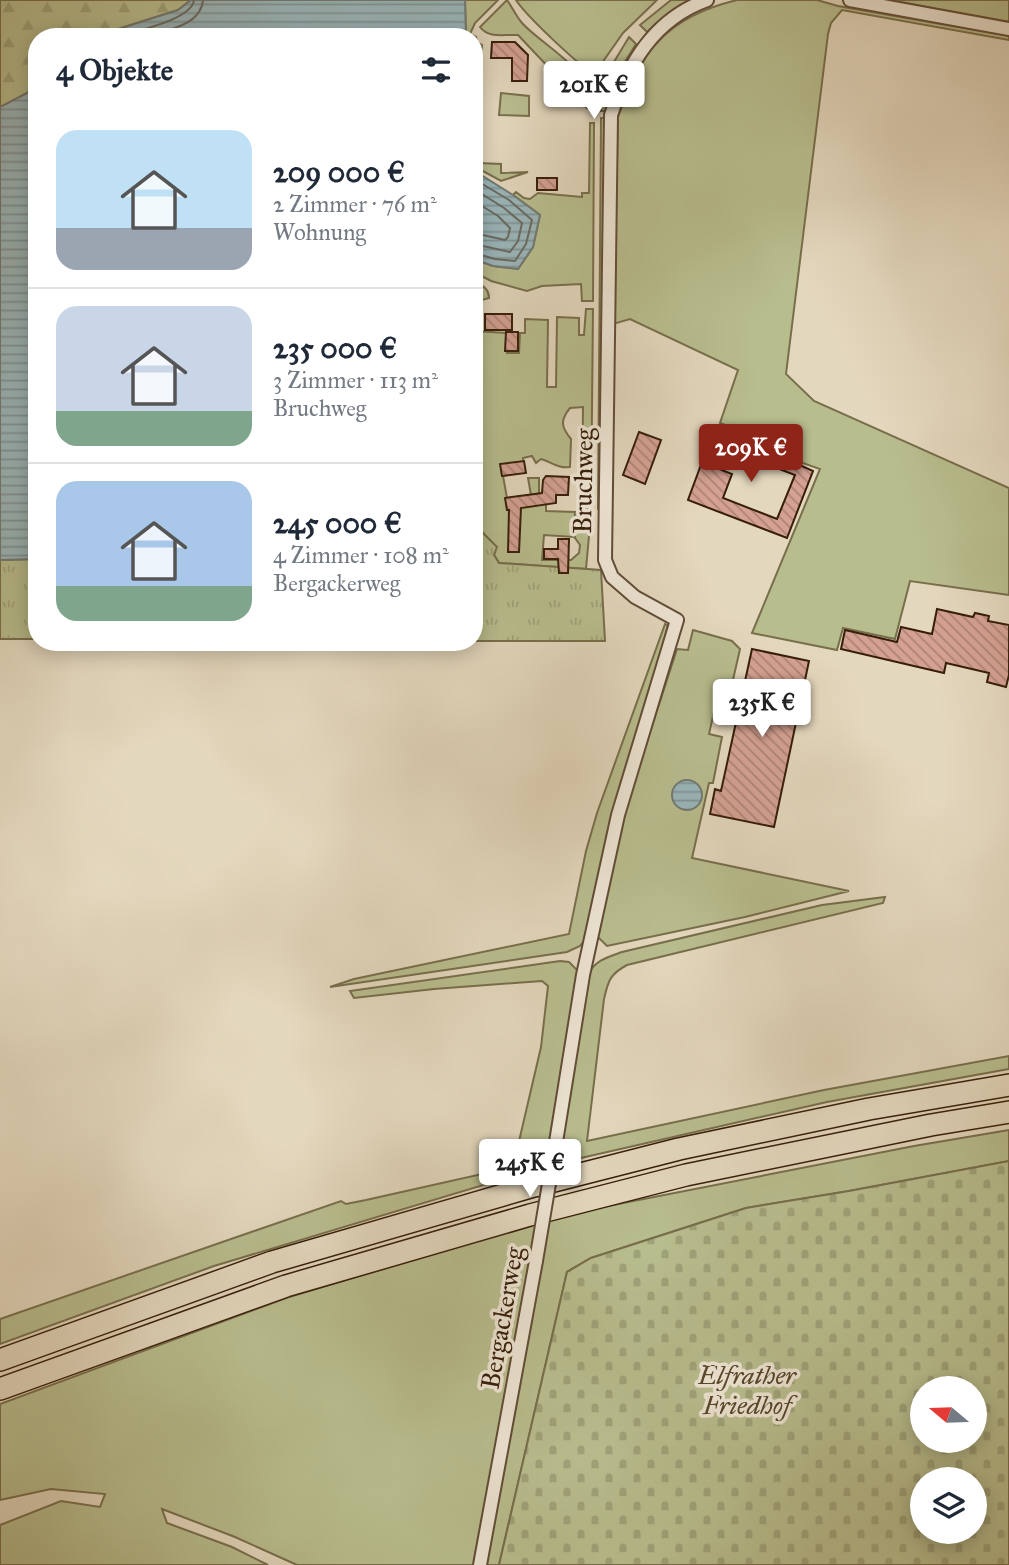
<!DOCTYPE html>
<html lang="de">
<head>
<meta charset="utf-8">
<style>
  :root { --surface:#fff; --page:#f2f2f3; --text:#1f2937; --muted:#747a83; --line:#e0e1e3; --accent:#8f2418 }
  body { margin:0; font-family:"IM FELL Great Primer",serif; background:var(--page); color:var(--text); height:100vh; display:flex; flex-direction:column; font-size:26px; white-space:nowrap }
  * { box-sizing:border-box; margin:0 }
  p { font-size:23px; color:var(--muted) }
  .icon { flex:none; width:38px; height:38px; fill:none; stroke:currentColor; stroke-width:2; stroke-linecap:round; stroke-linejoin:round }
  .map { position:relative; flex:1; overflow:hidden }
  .side { position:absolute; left:28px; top:28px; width:455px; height:623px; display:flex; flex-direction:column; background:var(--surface); border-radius:28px; box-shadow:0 4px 18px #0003 }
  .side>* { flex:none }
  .needle { width:46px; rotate:289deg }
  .controls { position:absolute; left:910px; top:1376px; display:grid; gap:14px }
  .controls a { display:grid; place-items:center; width:77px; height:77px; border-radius:50%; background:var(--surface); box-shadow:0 4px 18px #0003; font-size:35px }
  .price { position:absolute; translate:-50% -60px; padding:0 16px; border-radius:7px; background:#fff; color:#222; font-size:23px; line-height:46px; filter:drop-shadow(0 2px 4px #0008) }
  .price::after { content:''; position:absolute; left:50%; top:42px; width:21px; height:16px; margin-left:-10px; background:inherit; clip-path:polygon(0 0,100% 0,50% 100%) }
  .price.current { background:var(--accent); color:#fff }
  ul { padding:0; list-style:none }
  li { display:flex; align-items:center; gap:21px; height:175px; padding:0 28px }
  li+li { border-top:2px solid var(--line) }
  li span { display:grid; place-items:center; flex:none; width:196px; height:140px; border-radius:21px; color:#555 }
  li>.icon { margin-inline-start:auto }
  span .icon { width:84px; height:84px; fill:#fffc; stroke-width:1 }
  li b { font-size:30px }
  h2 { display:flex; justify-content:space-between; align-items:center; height:84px; padding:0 28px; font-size:30px }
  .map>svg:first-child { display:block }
  .green { fill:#b8bd8e; stroke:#786e4c; stroke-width:2 }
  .forest { fill:url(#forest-firs); stroke:#786e4c; stroke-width:2 }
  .cemetery { fill:url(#cemetery-stones); stroke:#786e4c; stroke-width:2; fill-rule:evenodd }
  .park { fill:url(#park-tufts); stroke:#786e4c; stroke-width:2 }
  .water { fill:url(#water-rules); stroke:#727a75; stroke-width:2 }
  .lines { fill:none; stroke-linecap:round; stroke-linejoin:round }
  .shore { stroke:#686a63; stroke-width:2 }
  .building { fill:url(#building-back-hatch); stroke:#371e0a; stroke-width:2 }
  .street-casing { stroke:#624c37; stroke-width:16 }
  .highway-casing { stroke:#371e0a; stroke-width:24 }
  .street { stroke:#ede5d4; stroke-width:12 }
  .highway { stroke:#e3d7bd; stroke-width:21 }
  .street-bridge-casing { stroke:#624c37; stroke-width:16; stroke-linecap:butt }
  .street-bridge { stroke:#ede5d4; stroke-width:12 }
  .labels { text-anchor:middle; stroke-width:7; stroke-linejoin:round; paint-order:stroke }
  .street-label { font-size:26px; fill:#371e0a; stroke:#ede5d4 }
  .park-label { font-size:26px; font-style:italic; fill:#57462b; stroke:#ede5d4 }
</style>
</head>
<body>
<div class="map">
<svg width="1009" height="1565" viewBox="0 0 1009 1565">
  <defs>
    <pattern id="forest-firs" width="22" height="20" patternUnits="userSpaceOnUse" patternTransform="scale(1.75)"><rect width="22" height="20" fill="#b8bd8e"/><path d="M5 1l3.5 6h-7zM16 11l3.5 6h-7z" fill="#9fa279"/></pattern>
    <pattern id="cemetery-stones" width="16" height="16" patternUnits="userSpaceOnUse" patternTransform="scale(1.75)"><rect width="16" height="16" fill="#b8bd8e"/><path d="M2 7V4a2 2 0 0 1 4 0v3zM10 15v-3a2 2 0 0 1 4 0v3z" fill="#9fa279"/></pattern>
    <pattern id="park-tufts" width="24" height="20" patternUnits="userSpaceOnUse" patternTransform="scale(1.75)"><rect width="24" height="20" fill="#b8bd8e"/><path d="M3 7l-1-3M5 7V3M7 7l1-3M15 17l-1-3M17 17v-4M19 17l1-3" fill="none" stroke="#9fa279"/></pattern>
    <pattern id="water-rules" width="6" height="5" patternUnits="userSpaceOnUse" patternTransform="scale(1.75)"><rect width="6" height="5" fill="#9ab7bc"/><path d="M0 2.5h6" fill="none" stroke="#7e9497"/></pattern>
    <pattern id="building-back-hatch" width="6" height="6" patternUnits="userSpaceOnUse" patternTransform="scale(1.75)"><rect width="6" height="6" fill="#d4a192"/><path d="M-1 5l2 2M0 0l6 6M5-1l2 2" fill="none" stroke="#ad8375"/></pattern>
  </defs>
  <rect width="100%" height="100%" fill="#e3d7bd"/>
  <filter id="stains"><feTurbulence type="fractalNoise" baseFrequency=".00286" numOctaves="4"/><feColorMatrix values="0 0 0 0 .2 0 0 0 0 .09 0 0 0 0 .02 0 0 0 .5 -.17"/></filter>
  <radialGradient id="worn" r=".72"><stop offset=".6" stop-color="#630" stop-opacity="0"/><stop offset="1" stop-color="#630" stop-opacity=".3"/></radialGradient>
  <path class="green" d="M465,0H498L475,23L470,34L476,37L477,43L482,45L479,76L474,77V37H466Z
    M507,0C512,7 516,16 522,23C544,47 595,71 593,109L587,108L518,35C504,34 489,39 480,27Z
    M516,0H657L623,33L595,73C583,71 524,13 516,0Z
    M671,0H691L678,7L647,32L640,25Z
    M737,0H817L838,6L1009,36V40L842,10L831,23L828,34L786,374L814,401L1009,488V595L910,581L895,639L843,628L837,650L752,633L820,469L794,460L797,452L720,423L738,370L630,319L613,324L618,117C641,51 666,17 737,0Z
    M890,0H1009V23Z
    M629,37L636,44L618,73L609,111H601L603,80Z
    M501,93L529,96V116L499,115Z
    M601,118H607L604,509H598Z
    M590,123H594L593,301H582L581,284L542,286L527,291L491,281L474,272V259L493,266L518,269L533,247L540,215L513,195L516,192L524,198L530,199L538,193L582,197V193H589Z
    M478,163L501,164V173L528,172L501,181L481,170Z
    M474,280C482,286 489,288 489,298L478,301L475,309L474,331L507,333V353H519L520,333H525V319L548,320L547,387H556L557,317L579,318V335H584L586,309H593L591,508H582L583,407L570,408C560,420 561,427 571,439L570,467C558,469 552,462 541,459L536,463L532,456L523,458L524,472L503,476L507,498L531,495L528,478H539V493L546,498V511L575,512L574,537L544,535L542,560H571L579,553L580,545L575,538L577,513L591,514L586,569L499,563L494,555L496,547L482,532L474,485Z
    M665,624L668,626L665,636L666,643L585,940L580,946L567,952L330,987L354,979L569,934L586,851L597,813Z
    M693,630L732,641L740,649L727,706L716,703L709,734L722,737L713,783H709L692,858L849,891L745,917L607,946L598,937V924L625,809L677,649L688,650Z
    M885,897L883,903L627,965C610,974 608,981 604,999L587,1141L824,1090L1009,1056V1069L827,1102L581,1158L566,1160L564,1154H559L589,973C596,960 608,957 622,952L822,905Z
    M560,961L569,962L578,971L550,1145H547L543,1167L214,1266L0,1344V1319L341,1201L346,1204L366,1200L513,1167L541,1047L548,986L542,981L434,989L354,998L350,991Z
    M1009,1130V1161L849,1191L746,1208L591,1258L567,1272L499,1565H297L235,1537L162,1509L167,1523L232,1547L268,1565H0V1525L61,1501L100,1507L105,1494L51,1489L0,1500V1404L289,1297L567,1214L914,1146Z"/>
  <path class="forest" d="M0,0H191L178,10L106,33L101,37H37V88L0,107Z"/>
  <path class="cemetery" d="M1009,1161V1565H499L567,1272L591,1258L746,1208L849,1191ZM922,1388H975V1440H922ZM922,1479H975V1531H922Z"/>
  <path class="park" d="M482,532L497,547L494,555L499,563L601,570L605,641H474V542Z
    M37,559V639H0V560Z"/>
  <path class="water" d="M191,0H465L466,37H101L106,33L178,10Z
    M37,88V559L0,560V107Z
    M474,166L478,173L513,195L540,215L533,247L518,269L493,266L474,259Z
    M474,485L482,532L474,542Z
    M672 795a15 15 0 1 1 30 0a15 15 0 1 1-30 0Z"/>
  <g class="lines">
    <path class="shore" d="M117,37C135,31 192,20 194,0
      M146,37C166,30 201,26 203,0
      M474,179L509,200L532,220L526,244L515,261L495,259L474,253
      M474,189L504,208L522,223L518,241L510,252L474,244
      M474,201L498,216L510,228L508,237L505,240L474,233"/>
  </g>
  <path class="building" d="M492,42H515L528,55L527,81H512V58H491Z
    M537,178H557V190H537Z
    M485,314H512V330H485Z
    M506,332H518V351H505Z
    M726,427L782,448L780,456L813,471L787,538L688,500L702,462L732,474L723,498L777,519L795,475L719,446Z
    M639,432L661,440L645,484L623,475Z
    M524,461L526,473L502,476L500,464Z
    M546,476L569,477L568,495H556V503L521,508L519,552H508L509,510H507L505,498L542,493L543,480Z
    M558,539H569L568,573H559L558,559H544V549H558Z
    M937,609L973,617L975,613L989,616L988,621L1009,625V675L1006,687L987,682L989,673L946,663L944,673L841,649L845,630L897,642L901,627L932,634Z
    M752,649L809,661L774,827L710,814L715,789L721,791Z"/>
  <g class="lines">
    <defs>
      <path id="street" d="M850,0L1009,29
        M556,1142L583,975L618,815L677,620L635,597L612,577L605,560L611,115C628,64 654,19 707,0
        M480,1565L536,1261"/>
      <path id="highway" d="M0,1360L272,1262L534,1186L679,1149L869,1109L1009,1085
        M0,1389L286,1286L530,1215L686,1175L931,1125L1009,1112"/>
    </defs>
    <use href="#street" class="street-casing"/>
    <use href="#highway" class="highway-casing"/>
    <use href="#street" class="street"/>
    <use href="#highway" class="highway"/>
    <defs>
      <path id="street-bridge" d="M536,1261L556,1142"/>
    </defs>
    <use href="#street-bridge" class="street-bridge-casing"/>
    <use href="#street-bridge" class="street-bridge"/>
  </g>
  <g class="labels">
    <g class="street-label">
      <text transform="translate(583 481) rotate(-89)" y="9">Bruchweg</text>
      <text transform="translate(502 1318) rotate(-80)" y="9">Bergackerweg</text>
    </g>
    <g class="park-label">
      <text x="747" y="1384">Elfrather<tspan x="747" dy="30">Friedhof</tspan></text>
    </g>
  </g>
  <rect width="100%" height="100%" filter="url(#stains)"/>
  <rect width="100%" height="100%" fill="url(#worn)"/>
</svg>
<div class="controls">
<a><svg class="needle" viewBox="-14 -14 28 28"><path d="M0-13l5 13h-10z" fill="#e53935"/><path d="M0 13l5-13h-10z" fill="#747a83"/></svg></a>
<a><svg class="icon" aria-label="layers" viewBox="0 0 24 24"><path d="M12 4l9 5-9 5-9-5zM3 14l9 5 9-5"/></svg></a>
</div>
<b class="price" style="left:594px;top:121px">201K €</b>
<b class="price current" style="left:751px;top:484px">209K €</b>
<b class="price" style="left:762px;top:739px">235K €</b>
<b class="price" style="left:530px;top:1199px">245K €</b>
<section class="side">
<h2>4 Objekte<svg class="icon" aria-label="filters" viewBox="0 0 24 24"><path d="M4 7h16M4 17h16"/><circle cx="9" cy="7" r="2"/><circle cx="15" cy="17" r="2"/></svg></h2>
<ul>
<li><span style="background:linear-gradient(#bfe0f5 70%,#9aa5b1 0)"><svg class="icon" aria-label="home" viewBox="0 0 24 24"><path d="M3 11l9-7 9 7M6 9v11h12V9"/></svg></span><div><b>209 000 €</b><p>2 Zimmer · 76 m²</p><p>Wohnung</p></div></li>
<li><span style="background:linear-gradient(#c9d6e8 75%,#7fa58c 0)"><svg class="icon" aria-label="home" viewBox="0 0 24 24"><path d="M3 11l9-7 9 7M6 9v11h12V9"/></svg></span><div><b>235 000 €</b><p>3 Zimmer · 113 m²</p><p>Bruchweg</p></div></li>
<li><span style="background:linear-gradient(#a9c7e8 75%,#7fa58c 0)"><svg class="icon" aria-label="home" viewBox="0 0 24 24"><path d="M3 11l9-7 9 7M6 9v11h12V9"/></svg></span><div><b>245 000 €</b><p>4 Zimmer · 108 m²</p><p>Bergackerweg</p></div></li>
</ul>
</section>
</div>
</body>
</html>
